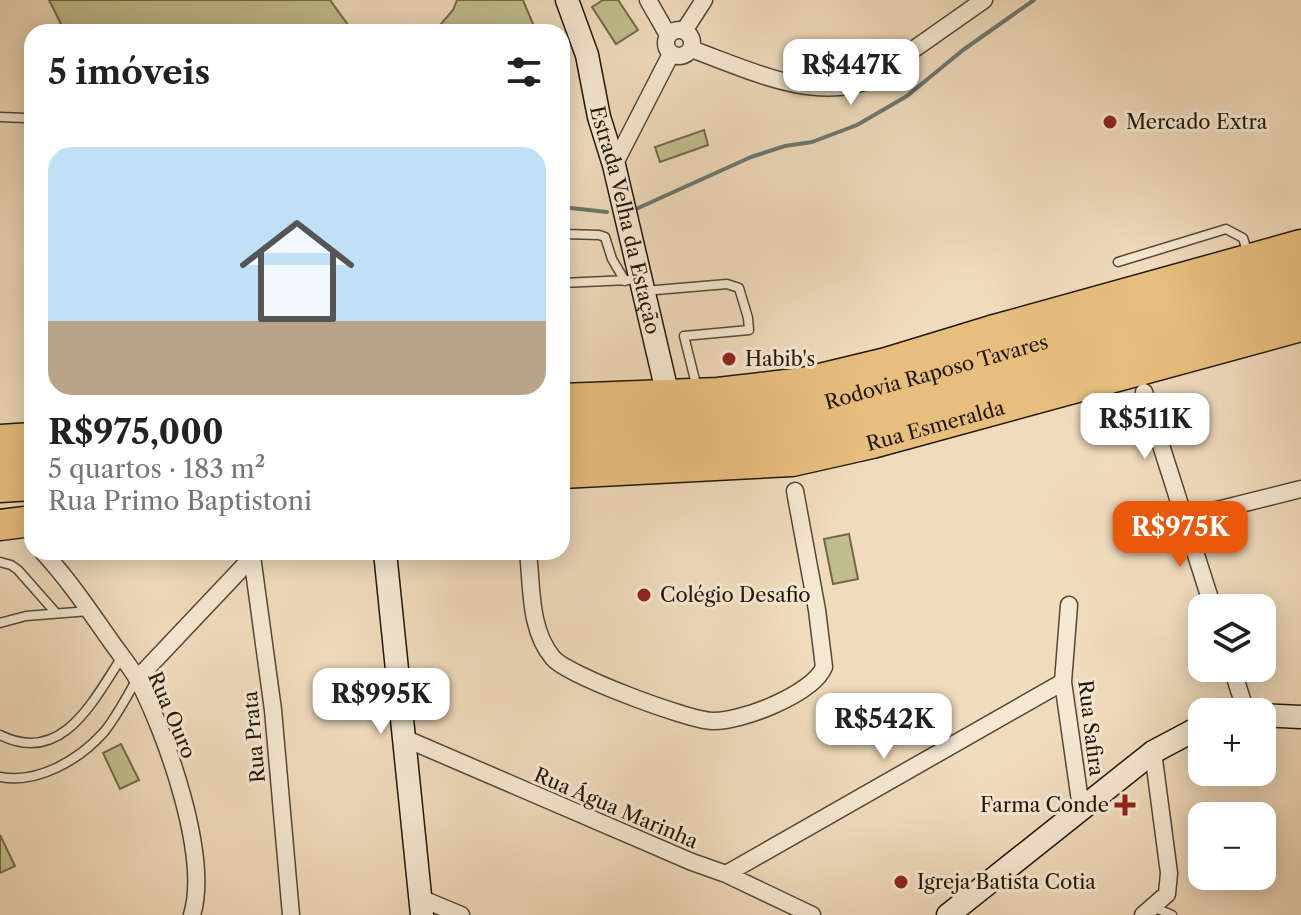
<!DOCTYPE html>
<html lang="pt">
<head>
<meta charset="utf-8">
<style>
  :root { --surface:#fff; --page:#f2f2f2; --text:#222; --muted:#767676; --accent:#ea580c }
  body { margin:0; font-family:"Libre Caslon Text",serif; background:var(--page); color:var(--text); height:100vh; display:flex; flex-direction:column; font-size:30px; white-space:nowrap }
  * { box-sizing:border-box; margin:0 }
  p { font-size:26px; color:var(--muted) }
  .icon { flex:none; width:44px; height:44px; fill:none; stroke:currentColor; stroke-width:2; stroke-linecap:round; stroke-linejoin:round }
  .map { position:relative; flex:1; overflow:hidden }
  .panel { position:absolute; left:24px; top:24px; width:546px; height:536px; display:flex; flex-direction:column; background:var(--surface); border-radius:24px; box-shadow:0 4px 20px #0003 }
  .panel>* { flex:none }
  .buttons { position:absolute; left:1188px; top:594px; display:grid; gap:16px }
  .buttons a { display:grid; place-items:center; width:88px; height:88px; border-radius:16px; background:var(--surface); box-shadow:0 4px 20px #0003; font-size:40px }
  .price { position:absolute; translate:-50% -68px; padding:0 18px; border-radius:16px; background:#fff; color:#222; font-size:26px; line-height:52px; filter:drop-shadow(0 2px 4px #0008) }
  .price::after { content:''; position:absolute; left:50%; top:48px; width:24px; height:18px; margin-left:-12px; background:inherit; clip-path:polygon(0 0,100% 0,50% 100%) }
  .price.active { background:var(--accent); color:#fff }
  ul { padding:0; list-style:none }
  li { display:grid; align-content:center; gap:16px; height:424px; padding:0 24px }
  li span { display:grid; place-items:center; height:248px; border-radius:24px; color:#555 }
  li>.icon { margin-inline-start:auto }
  span .icon { width:144px; height:144px; fill:#fffc; stroke-width:1 }
  li b { font-size:34px }
  h2 { display:flex; justify-content:space-between; align-items:center; height:96px; padding:0 24px; font-size:34px }
  .map>svg:first-child { display:block }
  .green { fill:#c0be8c; stroke:#706a4a; stroke-width:2 }
  .lines { fill:none; stroke-linecap:round; stroke-linejoin:round }
  .stream { stroke:#6a7970; stroke-width:4 }
  .lane-casing { stroke:#554836; stroke-width:11 }
  .street-casing { stroke:#554836; stroke-width:19 }
  .secondary-casing { stroke:#211709; stroke-width:25 }
  .highway-casing { stroke:#211709; stroke-width:33 }
  .lane { stroke:#f5e8d3; stroke-width:8 }
  .street { stroke:#f5e8d3; stroke-width:16 }
  .secondary { stroke:#f5e8d3; stroke-width:22 }
  .highway { stroke:#e8be7e; stroke-width:30 }
  .poi-dot { fill:#8f2418; stroke:#f5e8d3; stroke-width:3 }
  .labels { text-anchor:middle; stroke-width:6; stroke-linejoin:round; paint-order:stroke }
  .poi-label { font-size:20px; fill:#211709; stroke:#f5e8d3; text-anchor:start }
  .street-label { font-size:20px; fill:#211709; stroke:#f5e8d3 }
</style>
</head>
<body>
<div class="map">
<svg width="1301" height="915" viewBox="0 0 1301 915">
  <rect width="100%" height="100%" fill="#f0dbbc"/>
  <filter id="stains"><feTurbulence type="fractalNoise" baseFrequency=".0025" numOctaves="4"/><feColorMatrix values="0 0 0 0 .2 0 0 0 0 .09 0 0 0 0 .02 0 0 0 .5 -.17"/></filter>
  <radialGradient id="worn" r=".72"><stop offset=".6" stop-color="#630" stop-opacity="0"/><stop offset="1" stop-color="#630" stop-opacity=".3"/></radialGradient>
  <path class="green" d="M49,0H330L351,29L363,32H65Z
    M457,0H523L533,24V32H434L453,10Z
    M603,0H618L638,30L616,44L592,7Z
    M704,130L708,145L660,162L655,147Z
    M849,534L858,579L833,584L824,539Z
    M121,744L139,780L120,789L103,753Z
    M0,835L15,866L0,873Z"/>
  <g class="lines">
    <path class="stream" d="M562,207L607,212
      M636,209L751,157L785,146L812,142L857,125L907,96L963,50L1034,0"/>
    <defs>
      <path id="lane" d="M0,117L25,118
        M564,234L599,235L605,237L612,259L625,281
        M1118,262L1226,229L1243,238L1248,254
        M562,283L628,280
        M644,291L727,284L739,288L748,318L749,330L684,336L697,388
        M0,562L11,565L18,570L56,613
        M0,623L26,616L89,611
        M0,735C62,766 93,701 122,657
        M0,777C38,784 79,760 104,732C117,716 127,696 137,679
        M1153,907L1172,915"/>
      <path id="street" d="M648,0L668,35
        M666 43a13 13 0 1 1 26 0a13 13 0 1 1-26 0Z
        M684,31L704,0
        M691,49C745,68 812,103 870,80L984,0
        M614,165L671,54
        M1144,392L1213,608
        M1185,518L1301,489
        M43,552C68,579 89,610 110,640C119,653 130,666 138,680C166,734 210,856 192,915
        M528,552C532,587 529,630 553,658C567,675 687,720 712,721C741,722 813,694 824,667L817,610L795,491
        M252,556L273,710L291,915
        M1069,605L1063,682L1081,808
        M1232,668L1246,712
        M137,679L257,552
        M404,738L692,862L726,874L812,915
        M726,874L1063,682
        M420,898L461,915
        M1143,915L1167,894L1169,873L1153,752"/>
      <g id="secondary">
        <path id="s1" d="M567,0L587,55L599,117L614,165L668,396"/>
        <path d="M385,552L422,915"/>
        <path d="M1262,715L1301,717"/>
        <path d="M948,915L1153,752L1202,726"/>
      </g>
      <g id="highway">
        <path d="M562,399L718,393L803,383L886,363L991,331L1301,245"/>
        <path id="s2" d="M562,426L756,415L814,406L1301,271"/>
        <path d="M0,440L32,438"/>
        <path d="M562,452C640,447 718,445 795,434C832,429 868,419 904,411L1301,300"/>
        <path d="M0,464L32,462"/>
        <path id="s3" d="M562,473L792,461L872,443L1301,326"/>
        <path d="M0,487L32,485"/>
        <path d="M0,525L32,521"/>
      </g>
    </defs>
    <use href="#lane" class="lane-casing"/>
    <use href="#street" class="street-casing"/>
    <use href="#secondary" class="secondary-casing"/>
    <use href="#highway" class="highway-casing"/>
    <use href="#lane" class="lane"/>
    <use href="#street" class="street"/>
    <use href="#secondary" class="secondary"/>
    <use href="#highway" class="highway"/>
  </g>
  <g class="poi-dot">
    <circle cx="1110" cy="122" r="8"/>
    <circle cx="729" cy="359" r="8"/>
    <circle cx="644" cy="595" r="8"/>
    <path d="M1121 793h8v8h8v8h-8v8h-8v-8h-8v-8h8z"/>
    <circle cx="901" cy="882" r="8"/>
  </g>
  <g class="labels">
    <g class="poi-label">
      <text x="1126" y="129">Mercado Extra</text>
      <text x="745" y="366">Habib's</text>
      <text x="660" y="602">Colégio Desafio</text>
      <text x="1109" y="812" text-anchor="end">Farma Conde</text>
      <text x="917" y="889">Igreja Batista Cotia</text>
    </g>
    <g class="street-label">
      <text dy="7" stroke="none"><textPath href="#s1" startOffset="228">Estrada Velha da Estação</textPath></text>
      <text dy="7" stroke="none"><textPath href="#s2" startOffset="380">Rodovia Raposo Tavares</textPath></text>
      <text dy="7" stroke="none"><textPath href="#s3" startOffset="378">Rua Esmeralda</textPath></text>
      <text transform="translate(172 715) rotate(67)" y="7">Rua Ouro</text>
      <text transform="translate(1091 728) rotate(83)" y="7">Rua Safira</text>
      <text transform="translate(254 737) rotate(-95)" y="7">Rua Prata</text>
      <text transform="translate(616 808) rotate(23)" y="7">Rua Água Marinha</text>
    </g>
  </g>
  <rect width="100%" height="100%" filter="url(#stains)"/>
  <rect width="100%" height="100%" fill="url(#worn)"/>
</svg>
<div class="buttons">
<a><svg class="icon" aria-label="layers" viewBox="0 0 24 24"><path d="M12 4l9 5-9 5-9-5zM3 14l9 5 9-5"/></svg></a>
<a>+</a>
<a>−</a>
</div>
<b class="price" style="left:851px;top:107px">R$447K</b>
<b class="price" style="left:1145px;top:461px">R$511K</b>
<b class="price active" style="left:1180px;top:569px">R$975K</b>
<b class="price" style="left:381px;top:736px">R$995K</b>
<b class="price" style="left:884px;top:761px">R$542K</b>
<section class="panel">
<h2>5 imóveis<svg class="icon" aria-label="filters" viewBox="0 0 24 24"><path d="M4 7h16M4 17h16"/><circle cx="9" cy="7" r="2"/><circle cx="15" cy="17" r="2"/></svg></h2>
<ul>
<li><span style="background:linear-gradient(#bfe0f5 70%,#b9a48a 0)"><svg class="icon" aria-label="home" viewBox="0 0 24 24"><path d="M3 11l9-7 9 7M6 9v11h12V9"/></svg></span><div><b>R$975,000</b><p>5 quartos · 183 m²</p><p>Rua Primo Baptistoni</p></div></li>
</ul>
</section>
</div>
</body>
</html>
